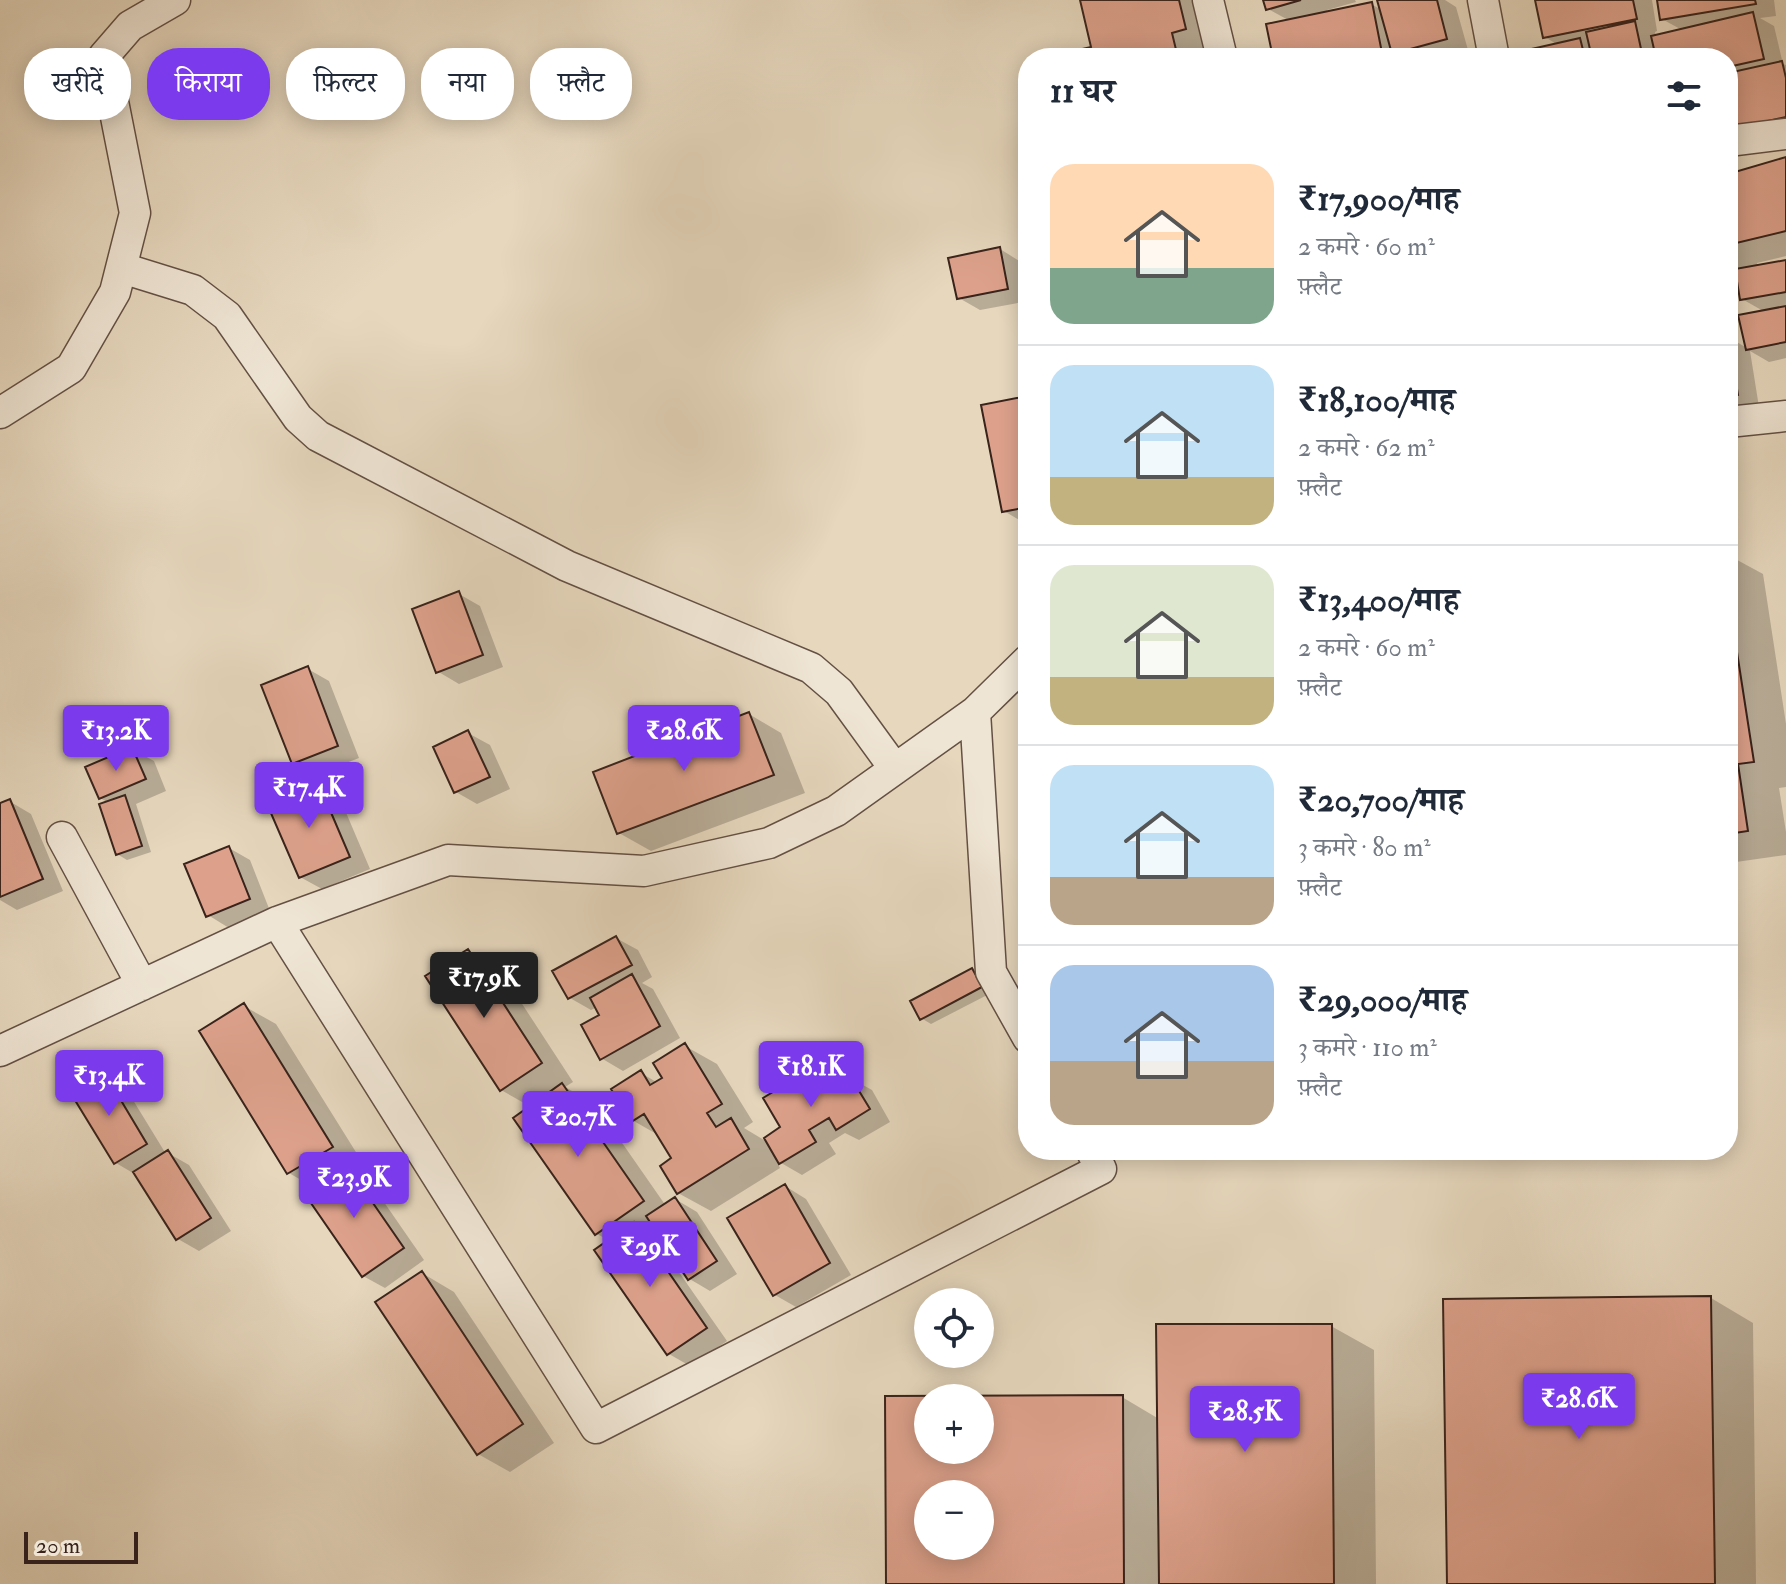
<!DOCTYPE html>
<html lang="hi">
<head>
<meta charset="utf-8">
<style>
  :root { --surface:#fff; --page:#f6f6f7; --text:#1f2937; --muted:#747a83; --line:#e0e1e3; --accent:#7c3aed }
  body { margin:0; font-family:"IM FELL Double Pica","Noto Serif Devanagari",serif; background:var(--page); color:var(--text); height:100vh; display:flex; flex-direction:column; font-size:30px; white-space:nowrap }
  * { box-sizing:border-box; margin:0 }
  p { font-size:26px; color:var(--muted) }
  .icon { flex:none; width:44px; height:44px; fill:none; stroke:currentColor; stroke-width:2; stroke-linecap:round; stroke-linejoin:round }
  .map { position:relative; flex:1; overflow:hidden }
  .side { position:absolute; left:1018px; top:48px; width:720px; height:1112px; display:flex; flex-direction:column; background:var(--surface); border-radius:32px; box-shadow:0 4px 20px #0003 }
  .side>* { flex:none }
  .banner { position:absolute; left:24px; top:48px; width:760px; height:72px; display:flex; gap:16px }
  .controls { position:absolute; left:914px; top:1288px; display:grid; gap:16px }
  .controls a { display:grid; place-items:center; width:80px; height:80px; border-radius:50%; background:var(--surface); box-shadow:0 4px 20px #0003; font-size:40px }
  .scale { position:absolute; left:24px; bottom:20px; width:114px; box-sizing:border-box; padding-left:8px; border:4px solid #39231b; border-top:0; font-size:22px; line-height:28px; white-space:nowrap; color:#39231b; -webkit-text-stroke:6px #efe5d4; paint-order:stroke }
  .price { position:absolute; translate:-50% -68px; padding:0 18px; border-radius:8px; background:var(--accent); color:#fff; font-size:26px; line-height:52px; filter:drop-shadow(0 2px 4px #0008) }
  .price::after { content:''; position:absolute; left:50%; top:48px; width:24px; height:18px; margin-left:-12px; background:inherit; clip-path:polygon(0 0,100% 0,50% 100%) }
  .price.active { background:#222; color:#fff }
  ul { padding:0; list-style:none }
  li { display:flex; align-items:center; gap:24px; height:200px; padding:0 32px }
  li+li { border-top:2px solid var(--line) }
  li span { display:grid; place-items:center; flex:none; width:224px; height:160px; border-radius:24px; color:#555 }
  li>.icon { margin-inline-start:auto }
  span .icon { width:96px; height:96px; fill:#fffc; stroke-width:1 }
  li b { font-size:34px }
  h2 { display:flex; justify-content:space-between; align-items:center; height:96px; padding:0 32px; font-size:34px }
  .chip { padding:0 28px; border-radius:32px; background:var(--surface); box-shadow:0 4px 20px #0003; font-size:28px; line-height:72px }
  .chip.active { background:var(--accent); color:#fff }
  .map>svg:first-child { display:block }
  .shadow { fill:#0003; fill-rule:evenodd }
  .building { fill:#dda18b; stroke:#39231b; stroke-width:2; fill-rule:evenodd }
  .lines { fill:none; stroke-linecap:round; stroke-linejoin:round }
  .minor-casing { stroke:#645044; stroke-width:33 }
  .minor { stroke:#efe5d4; stroke-width:30 }
</style>
</head>
<body>
<div class="map">
<svg width="1786" height="1584" viewBox="0 0 1786 1584">
  <rect width="100%" height="100%" fill="#e6d7bd"/>
  <filter id="stains"><feTurbulence type="fractalNoise" baseFrequency=".0025" numOctaves="4"/><feColorMatrix values="0 0 0 0 .2 0 0 0 0 .09 0 0 0 0 .02 0 0 0 .5 -.17"/></filter>
  <radialGradient id="worn" r=".72"><stop offset=".6" stop-color="#630" stop-opacity="0"/><stop offset="1" stop-color="#630" stop-opacity=".3"/></radialGradient>
  <path class="shadow" d="M1082,0H1206L1217,47L1203,51L1205,58H1051L1094,48Z
    M1266,0H1355L1356,2L1327,10L1328,13L1371,4L1382,10L1379,0H1445L1456,7L1468,50L1439,58H1275L1290,21L1268,9Z
    M1537,0H1652L1657,31L1655,32L1656,37L1682,30L1662,19L1659,0H1774L1776,16L1760,18L1774,26L1783,64L1786,65V142L1728,155V58H1531L1558,45L1545,37Z
    M1786,159V256L1757,263L1758,267L1786,262V358L1769,362L1750,351L1759,407L1728,412V337L1747,348L1765,312L1742,299L1740,288L1730,290L1738,334L1728,336V176Z
    M1000,249L1021,262L1028,301L980,310L959,298Z
    M1028,391V525L1004,511L1024,398Z
    M1728,555L1763,574L1786,724V787L1779,788L1786,832V855L1729,863Z
    M459,594L480,606L503,667L459,684L437,671Z
    M308,669L329,681L359,758L315,775L294,762Z
    M749,714L781,733L805,793L651,851L619,833Z
    M468,733L490,745L510,789L477,804L456,792Z
    M132,749L154,761L166,791L136,804L151,852L127,860L117,854L109,803L100,798Z
    M318,784L339,796L370,869L322,889L300,877Z
    M9,801L31,814L63,891L17,910L0,900V805Z
    M229,848L250,860L270,911L229,928L208,915Z
    M616,938L638,950L652,977L642,983L653,989L680,1038L623,1071L601,1058L602,1016L597,1007L591,1010L570,998Z
    M468,951L500,970L573,1082L565,1087L595,1104L666,1206L675,1199L697,1212L737,1274L710,1291L688,1278L658,1232L653,1235L727,1341L690,1366L669,1354L610,1241L597,1234L531,1107L501,1090Z
    M972,971L982,976L991,993L931,1024L921,1018Z
    M244,1006L276,1024L364,1165L354,1171L368,1179L424,1260L385,1288L363,1276L315,1188L289,1173Z
    M685,1046L717,1064L753,1122L744,1128L764,1140L783,1128L824,1064L846,1076L848,1079L850,1078L872,1090L890,1122L859,1140L845,1133L829,1143L836,1154L802,1175L776,1160L780,1168L711,1211L678,1193L674,1159L660,1136L632,1120L641,1073L658,1083L665,1079Z
    M104,1075L125,1087L166,1154L168,1153L189,1165L231,1231L199,1251L178,1239L138,1176L116,1163Z
    M785,1186L806,1199L851,1275L796,1307L775,1295Z
    M422,1273L454,1292L554,1443L510,1472L478,1454Z
    M1711,1298L1753,1323L1756,1584H1449Z
    M1331,1326L1374,1350L1376,1584H888L928,1398V1450H980V1398H967L1122,1397L1159,1419ZM928,1494H980V1546H928Z"/>
  <path class="building" d="M1080,0H1179L1186,29L1172,33L1178,58H1043L1091,47Z
    M1263,0H1301L1266,10Z
    M1377,0H1437L1447,39L1392,54Z
    M1535,0H1633L1637,19L1543,38Z
    M1657,0H1755L1756,4L1660,20Z
    M1372,2L1383,58H1273L1266,24Z
    M1753,12L1764,59L1728,67V58H1656L1651,36Z
    M1635,21L1643,58H1592L1586,32Z
    M1580,38L1585,58H1529L1527,50Z
    M1782,61L1786,78V117L1728,130V73Z
    M1786,157V231L1728,245V174Z
    M1000,247L1008,289L957,299L948,258Z
    M1786,260V292L1740,300L1735,269Z
    M1786,306V342L1746,350L1738,315Z
    M1728,335L1738,395L1728,397Z
    M1028,389V507L1002,512L981,405L1022,397L1021,390Z
    M459,591L483,655L436,673L412,609Z
    M1728,594L1754,762L1738,764L1748,831L1728,834Z
    M308,666L338,746L292,764L261,685Z
    M749,712L774,775L617,834L593,772Z
    M468,730L490,777L454,793L433,747Z
    M132,747L146,779L99,799L85,767Z
    M318,782L350,857L299,878L267,804Z
    M125,795L142,846L116,855L99,804Z
    M10,799L43,879L0,897V803Z
    M229,846L250,899L206,917L184,864Z
    M616,936L632,965L568,999L552,971Z
    M468,949L542,1063L500,1091L425,976Z
    M972,968L982,987L920,1020L910,1001Z
    M632,974L660,1026L600,1060L581,1025L599,1015L590,998Z
    M244,1003L333,1147L287,1174L199,1031Z
    M685,1043L722,1104L707,1113L716,1127L731,1118L749,1149L677,1194L660,1166L671,1158L644,1114L631,1122L611,1089L641,1070L650,1085L662,1078L653,1063Z
    M824,1061L837,1083L850,1076L870,1109L836,1130L829,1118L809,1130L816,1142L779,1164L764,1138L780,1127L763,1098Z
    M104,1072L147,1144L114,1164L70,1092Z
    M562,1083L644,1201L595,1235L513,1118Z
    M168,1150L211,1218L176,1240L133,1172Z
    M346,1164L404,1248L362,1277L304,1193Z
    M785,1184L830,1263L773,1296L727,1218Z
    M675,1197L717,1261L688,1280L646,1216Z
    M634,1222L707,1328L667,1355L594,1250Z
    M422,1271L523,1424L477,1455L375,1302Z
    M1711,1296L1715,1584H1447L1443,1299Z
    M1156,1324H1332L1334,1584H1159Z
    M1123,1395L1124,1584H886L885,1396ZM928,1398H980V1450H928ZM928,1494H980V1546H928Z"/>
  <g class="lines">
    <defs>
      <path id="minor" d="M1208,0L1222,58
        M1483,0L1494,58
        M1728,141L1786,134
        M122,268L193,290L227,316L298,418L318,436L567,566L811,668L839,692L895,769
        M0,413L71,368L115,292L135,213L104,56L130,26L175,0
        M1728,422L1786,416
        M975,712L991,972L1028,1038
        M62,837L142,985
        M277,922L596,1428L1101,1169L1091,1150
        M0,1051L277,922L448,860L644,871L769,843L836,811L975,712L1028,660"/>
    </defs>
    <use href="#minor" class="minor-casing"/>
    <use href="#minor" class="minor"/>
  </g>
  <rect width="100%" height="100%" filter="url(#stains)"/>
  <rect width="100%" height="100%" fill="url(#worn)"/>
</svg>
<div class="controls">
<a><svg class="icon" aria-label="locate" viewBox="0 0 24 24"><circle cx="12" cy="12" r="6"/><path d="M12 2v4M12 18v4M2 12h4M18 12h4"/></svg></a>
<a>+</a>
<a>−</a>
</div>
<div class="scale">20 m</div>
<b class="price" style="left:116px;top:773px">₹13.2K</b>
<b class="price" style="left:684px;top:773px">₹28.6K</b>
<b class="price" style="left:309px;top:830px">₹17.4K</b>
<b class="price active" style="left:484px;top:1020px">₹17.9K</b>
<b class="price" style="left:811px;top:1109px">₹18.1K</b>
<b class="price" style="left:109px;top:1118px">₹13.4K</b>
<b class="price" style="left:578px;top:1159px">₹20.7K</b>
<b class="price" style="left:354px;top:1220px">₹23.9K</b>
<b class="price" style="left:650px;top:1289px">₹29K</b>
<b class="price" style="left:1579px;top:1441px">₹28.6K</b>
<b class="price" style="left:1245px;top:1454px">₹28.5K</b>
<div class="banner">
<a class="chip">खरीदें</a>
<a class="chip active">किराया</a>
<a class="chip">फ़िल्टर</a>
<a class="chip">नया</a>
<a class="chip">फ़्लैट</a>
</div>
<section class="side">
<h2>11 घर<svg class="icon" aria-label="filters" viewBox="0 0 24 24"><path d="M4 7h16M4 17h16"/><circle cx="9" cy="7" r="2"/><circle cx="15" cy="17" r="2"/></svg></h2>
<ul>
<li><span style="background:linear-gradient(#ffd9b3 65%,#7fa58c 0)"><svg class="icon" aria-label="home" viewBox="0 0 24 24"><path d="M3 11l9-7 9 7M6 9v11h12V9"/></svg></span><div><b>₹17,900/माह</b><p>2 कमरे · 60 m²</p><p>फ़्लैट</p></div></li>
<li><span style="background:linear-gradient(#bfe0f5 70%,#c2b280 0)"><svg class="icon" aria-label="home" viewBox="0 0 24 24"><path d="M3 11l9-7 9 7M6 9v11h12V9"/></svg></span><div><b>₹18,100/माह</b><p>2 कमरे · 62 m²</p><p>फ़्लैट</p></div></li>
<li><span style="background:linear-gradient(#dfe7d0 70%,#c2b280 0)"><svg class="icon" aria-label="home" viewBox="0 0 24 24"><path d="M3 11l9-7 9 7M6 9v11h12V9"/></svg></span><div><b>₹13,400/माह</b><p>2 कमरे · 60 m²</p><p>फ़्लैट</p></div></li>
<li><span style="background:linear-gradient(#bfe0f5 70%,#b9a48a 0)"><svg class="icon" aria-label="home" viewBox="0 0 24 24"><path d="M3 11l9-7 9 7M6 9v11h12V9"/></svg></span><div><b>₹20,700/माह</b><p>3 कमरे · 80 m²</p><p>फ़्लैट</p></div></li>
<li><span style="background:linear-gradient(#a9c7e8 60%,#b9a48a 0)"><svg class="icon" aria-label="home" viewBox="0 0 24 24"><path d="M3 11l9-7 9 7M6 9v11h12V9"/></svg></span><div><b>₹29,000/माह</b><p>3 कमरे · 110 m²</p><p>फ़्लैट</p></div></li>
</ul>
</section>
</div>
</body>
</html>
